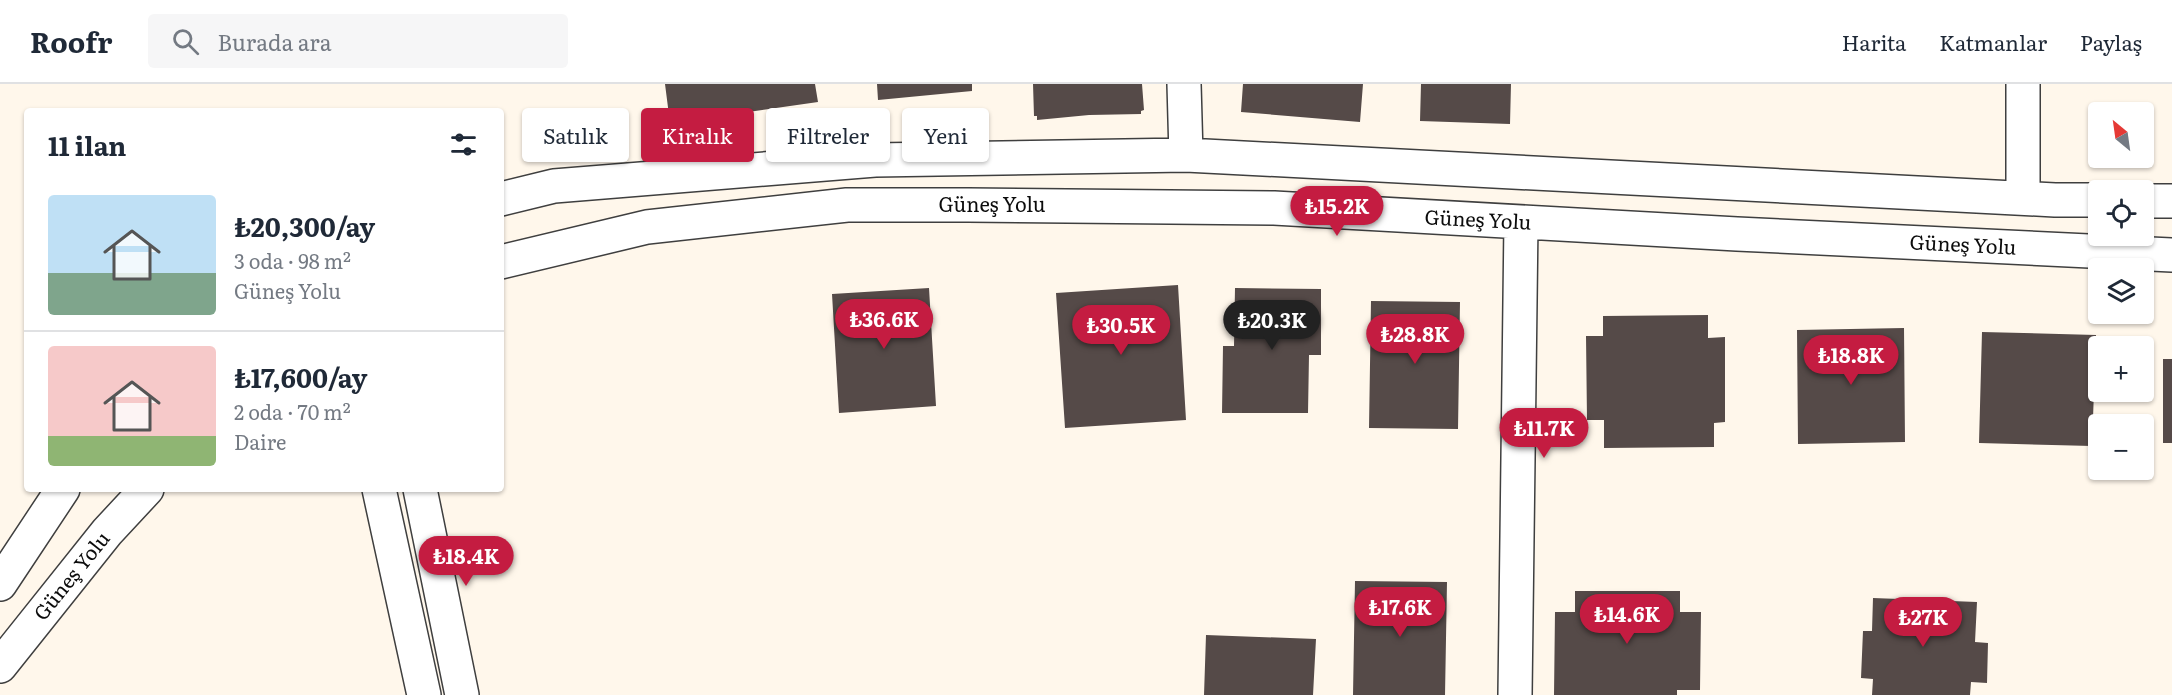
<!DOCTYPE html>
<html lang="tr">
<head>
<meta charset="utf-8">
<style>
  :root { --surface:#fff; --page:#f6f6f7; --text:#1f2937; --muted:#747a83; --line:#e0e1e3; --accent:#c41c41 }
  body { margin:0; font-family:Literata,serif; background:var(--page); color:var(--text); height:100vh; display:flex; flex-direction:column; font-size:22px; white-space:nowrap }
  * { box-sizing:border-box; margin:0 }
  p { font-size:20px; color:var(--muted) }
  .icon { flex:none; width:33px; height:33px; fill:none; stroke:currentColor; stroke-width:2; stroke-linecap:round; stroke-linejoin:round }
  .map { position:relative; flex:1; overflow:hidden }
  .side { position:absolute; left:24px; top:24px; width:480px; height:384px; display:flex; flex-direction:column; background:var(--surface); border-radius:6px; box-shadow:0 2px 4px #0004 }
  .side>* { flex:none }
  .banner { position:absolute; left:522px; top:24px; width:570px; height:54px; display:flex; gap:12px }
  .needle { width:39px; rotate:331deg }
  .buttons { position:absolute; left:2088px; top:18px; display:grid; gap:12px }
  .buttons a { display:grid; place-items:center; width:66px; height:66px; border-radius:6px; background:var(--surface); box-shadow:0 2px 4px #0004; font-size:30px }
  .price { position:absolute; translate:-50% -51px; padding:0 14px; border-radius:21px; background:var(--accent); color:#fff; font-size:20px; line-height:39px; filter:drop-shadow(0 2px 3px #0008) }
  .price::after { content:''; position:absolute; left:50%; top:36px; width:18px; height:14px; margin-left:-9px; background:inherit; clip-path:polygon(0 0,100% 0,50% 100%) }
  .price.selected { background:#222; color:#fff }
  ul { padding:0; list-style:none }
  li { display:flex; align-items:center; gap:18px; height:150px; padding:0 24px }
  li+li { border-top:2px solid var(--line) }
  li span { display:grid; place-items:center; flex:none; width:168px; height:120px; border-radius:6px; color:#555 }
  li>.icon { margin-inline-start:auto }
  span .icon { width:72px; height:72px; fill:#fffc; stroke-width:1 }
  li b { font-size:26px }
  h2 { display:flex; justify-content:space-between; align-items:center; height:72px; padding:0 24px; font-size:26px }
  .chip { padding:0 21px; border-radius:6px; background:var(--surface); box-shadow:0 2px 4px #0004; font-size:21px; line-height:54px }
  .chip.selected { background:var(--accent); color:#fff }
  header { display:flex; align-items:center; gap:36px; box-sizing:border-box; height:84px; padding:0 30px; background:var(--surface); border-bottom:2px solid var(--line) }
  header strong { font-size:28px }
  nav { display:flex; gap:33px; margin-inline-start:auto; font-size:21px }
  .search { width:420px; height:54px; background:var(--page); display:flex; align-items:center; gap:15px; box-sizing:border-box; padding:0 21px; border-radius:6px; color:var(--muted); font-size:22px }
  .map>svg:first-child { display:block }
  .building { fill:#554a48 }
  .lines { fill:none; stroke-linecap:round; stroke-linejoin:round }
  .minor-casing { stroke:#3f3f3f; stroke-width:36 }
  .minor { stroke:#fff; stroke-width:33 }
  .labels { text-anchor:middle; stroke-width:6; stroke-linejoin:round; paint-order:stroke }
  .street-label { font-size:20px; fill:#0c0c0c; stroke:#fff }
</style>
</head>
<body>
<header>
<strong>Roofr</strong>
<div class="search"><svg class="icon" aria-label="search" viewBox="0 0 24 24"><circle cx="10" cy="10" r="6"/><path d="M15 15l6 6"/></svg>Burada ara</div>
<nav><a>Harita</a><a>Katmanlar</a><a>Paylaş</a></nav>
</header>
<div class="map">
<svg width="2172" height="611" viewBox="0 0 2172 611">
  <rect width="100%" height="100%" fill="#fff7eb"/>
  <path class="building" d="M665,0H815L818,18L670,39Z
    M877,0H972V7L878,16Z
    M1033,0H1142L1144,26L1141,27V30L1089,31L1037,36V32H1034Z
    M1243,0H1363L1360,38L1241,28Z
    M1421,0H1511L1510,40L1420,37Z
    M1178,201L1186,336L1065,344L1056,209Z
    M929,204L936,322L839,329L832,210Z
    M1235,204L1321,205V271H1309L1308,329H1222L1223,262H1234Z
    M1371,217L1460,218L1458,345L1369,344Z
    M1708,231V254L1725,253V338L1714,339V363L1604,364V336H1587L1586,252H1603V232Z
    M1904,244L1905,358L1798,360L1797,246Z
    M1982,248L2096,251L2092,362L1979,359Z
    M2163,275H2172V359H2163Z
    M1355,497L1447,498L1445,611H1353Z
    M1575,507H1680V528H1701L1700,606H1677V611H1554L1555,528H1575Z
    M1873,514L1977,518L1975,558L1988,559L1987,599L1971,598L1970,611H1872L1873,595L1861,594L1863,547H1872Z
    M1206,551L1316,555L1313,611H1204Z"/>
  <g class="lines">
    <defs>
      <path id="minor" d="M1184,0L1186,71
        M2023,114V0
        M501,115L554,102L875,76L1186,71L2055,116H2098
        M2144,117H2172
        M501,178L647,143L847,121H968L1274,124L1737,150L2172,171
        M379,405L424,611
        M420,405L462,611
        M0,500L63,405
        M0,582L107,448L147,405
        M1515,611L1521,138"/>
    </defs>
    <use href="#minor" class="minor-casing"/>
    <use href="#minor" class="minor"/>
  </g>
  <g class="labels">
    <g class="street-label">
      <text x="992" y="128">Güneş Yolu</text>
      <text transform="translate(1478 136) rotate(3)" y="7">Güneş Yolu</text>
      <text transform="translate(1963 161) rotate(3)" y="7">Güneş Yolu</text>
      <text transform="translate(72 492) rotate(-51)" y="7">Güneş Yolu</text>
    </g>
  </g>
</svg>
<div class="buttons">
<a><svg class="needle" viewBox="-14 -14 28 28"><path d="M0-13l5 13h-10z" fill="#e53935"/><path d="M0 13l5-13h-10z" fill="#747a83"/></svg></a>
<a><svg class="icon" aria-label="locate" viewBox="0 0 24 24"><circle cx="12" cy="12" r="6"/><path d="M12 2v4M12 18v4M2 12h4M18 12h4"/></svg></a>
<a><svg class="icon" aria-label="layers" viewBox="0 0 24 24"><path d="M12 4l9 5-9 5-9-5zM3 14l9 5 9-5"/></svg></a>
<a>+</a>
<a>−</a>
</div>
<b class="price" style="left:1337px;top:153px">₺15.2K</b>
<b class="price" style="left:884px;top:266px">₺36.6K</b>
<b class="price selected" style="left:1272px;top:267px">₺20.3K</b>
<b class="price" style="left:1121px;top:272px">₺30.5K</b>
<b class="price" style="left:1415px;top:281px">₺28.8K</b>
<b class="price" style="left:1851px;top:302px">₺18.8K</b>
<b class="price" style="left:1544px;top:375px">₺11.7K</b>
<b class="price" style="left:466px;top:503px">₺18.4K</b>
<b class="price" style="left:1400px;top:554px">₺17.6K</b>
<b class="price" style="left:1627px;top:561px">₺14.6K</b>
<b class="price" style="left:1923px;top:564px">₺27K</b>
<div class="banner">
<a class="chip">Satılık</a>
<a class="chip selected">Kiralık</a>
<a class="chip">Filtreler</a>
<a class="chip">Yeni</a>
</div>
<section class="side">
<h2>11 ilan<svg class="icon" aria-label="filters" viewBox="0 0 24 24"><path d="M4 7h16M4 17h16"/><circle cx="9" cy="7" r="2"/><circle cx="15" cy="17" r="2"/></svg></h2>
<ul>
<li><span style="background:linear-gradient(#bfe0f5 65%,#7fa58c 0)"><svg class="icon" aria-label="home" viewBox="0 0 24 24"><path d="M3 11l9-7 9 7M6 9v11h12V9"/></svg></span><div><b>₺20,300/ay</b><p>3 oda · 98 m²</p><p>Güneş Yolu</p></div></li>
<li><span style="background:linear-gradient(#f6c9c9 75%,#8fb573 0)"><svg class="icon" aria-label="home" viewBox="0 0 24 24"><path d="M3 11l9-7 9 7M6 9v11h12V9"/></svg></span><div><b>₺17,600/ay</b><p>2 oda · 70 m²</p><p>Daire</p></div></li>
</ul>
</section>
</div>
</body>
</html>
